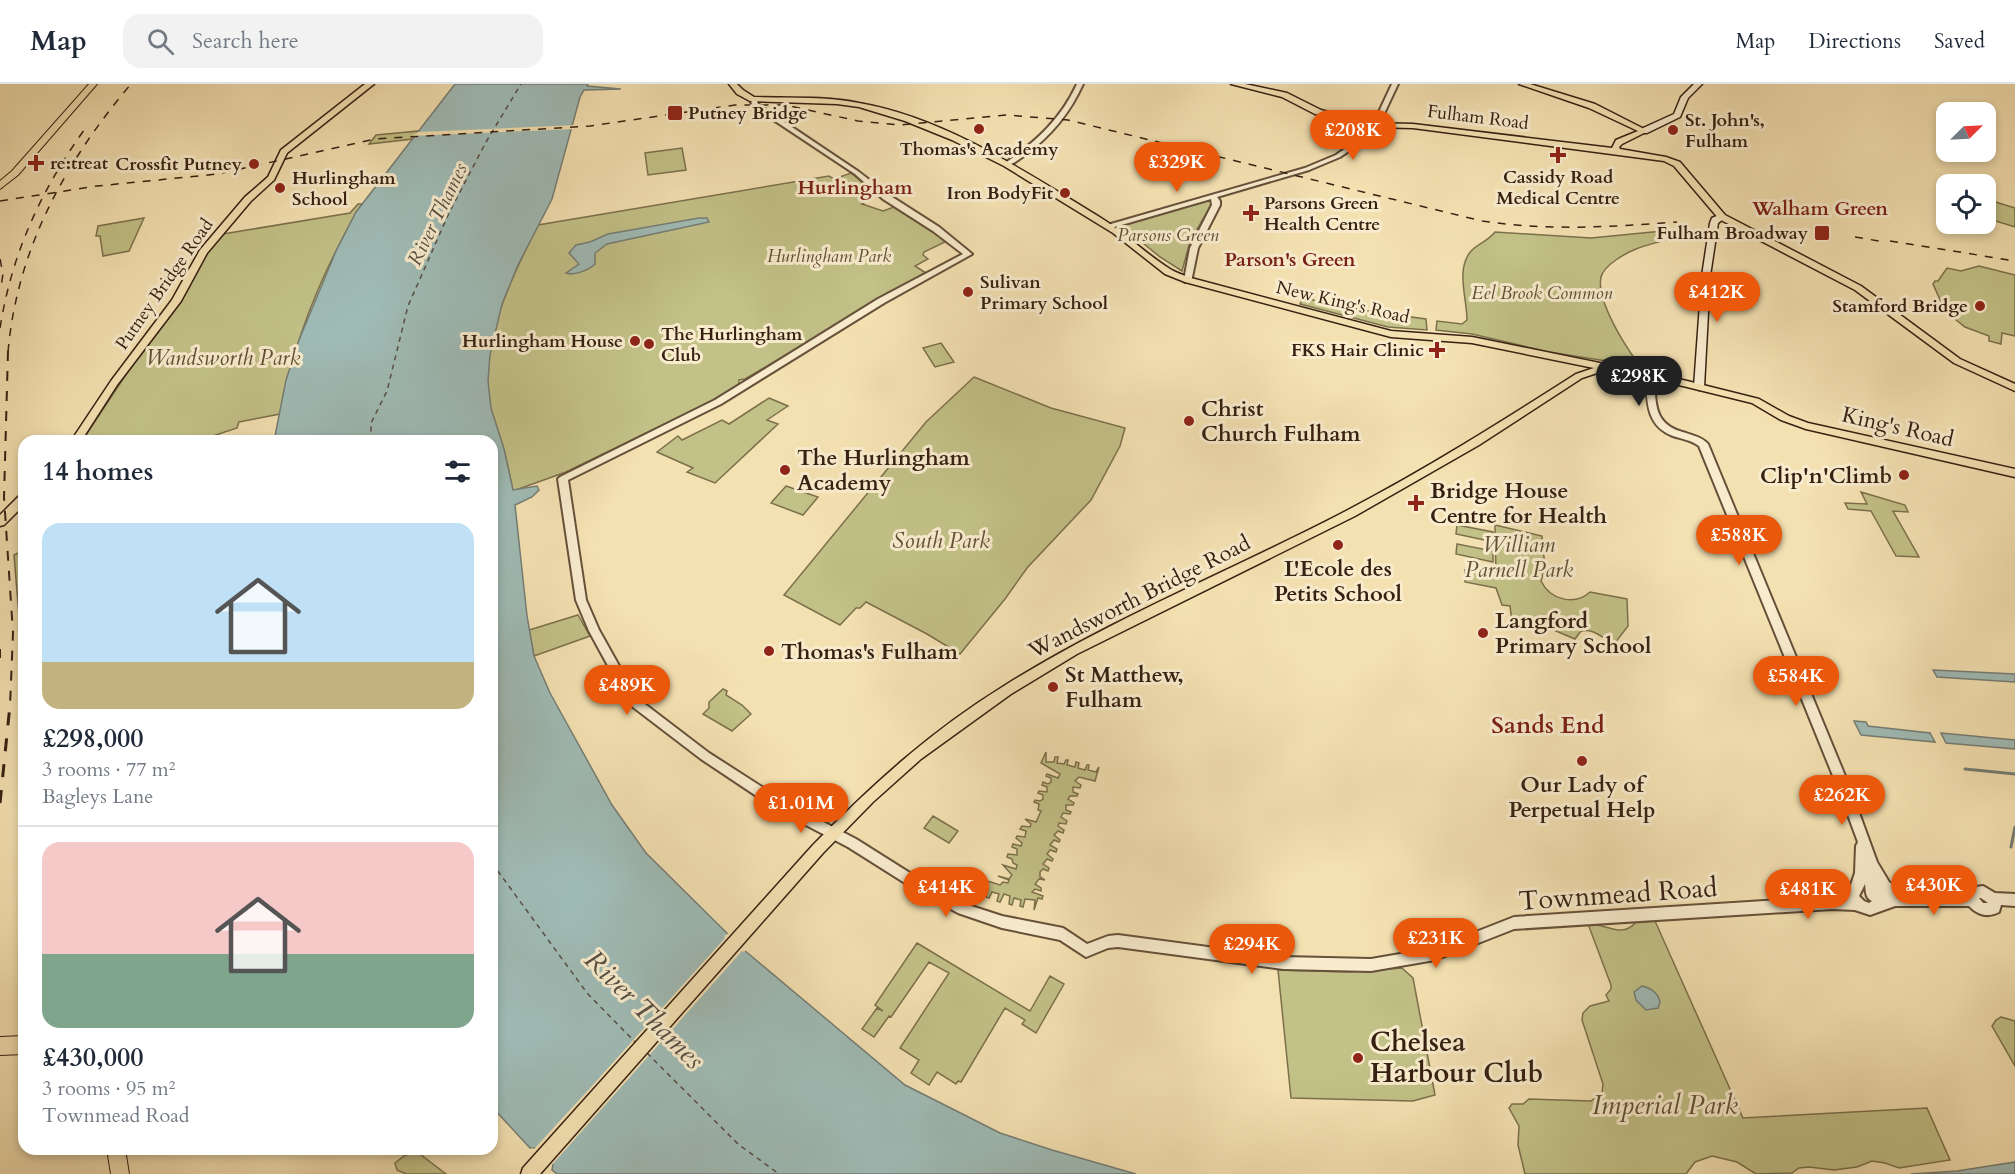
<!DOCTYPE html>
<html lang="en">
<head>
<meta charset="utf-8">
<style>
  :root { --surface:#fff; --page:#f2f2f3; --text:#1f2937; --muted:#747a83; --line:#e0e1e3; --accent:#ea580c }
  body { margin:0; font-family:Cardo,serif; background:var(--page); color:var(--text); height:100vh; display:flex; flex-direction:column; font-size:22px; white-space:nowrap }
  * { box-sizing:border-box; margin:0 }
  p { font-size:20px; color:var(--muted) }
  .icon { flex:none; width:33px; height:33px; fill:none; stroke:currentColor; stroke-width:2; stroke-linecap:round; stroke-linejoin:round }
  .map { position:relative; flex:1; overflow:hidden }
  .panel { position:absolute; left:18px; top:351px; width:480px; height:720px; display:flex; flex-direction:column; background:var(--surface); border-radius:18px; box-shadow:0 3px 9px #0003 }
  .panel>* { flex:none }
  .needle { width:39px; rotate:66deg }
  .controls { position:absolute; left:1936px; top:18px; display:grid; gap:12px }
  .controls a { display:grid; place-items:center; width:60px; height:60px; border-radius:12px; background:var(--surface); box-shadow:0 3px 9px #0003; font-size:30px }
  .price { position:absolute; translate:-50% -51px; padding:0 14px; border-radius:21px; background:var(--accent); color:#fff; font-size:20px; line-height:39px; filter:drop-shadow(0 2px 3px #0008) }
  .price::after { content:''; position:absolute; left:50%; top:36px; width:18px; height:14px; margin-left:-9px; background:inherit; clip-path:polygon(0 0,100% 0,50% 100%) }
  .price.active { background:#222; color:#fff }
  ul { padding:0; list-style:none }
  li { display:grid; align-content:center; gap:12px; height:318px; padding:0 24px }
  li+li { border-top:2px solid var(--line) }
  li span { display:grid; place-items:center; height:186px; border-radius:18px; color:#555 }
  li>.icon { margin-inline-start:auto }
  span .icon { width:108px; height:108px; fill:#fffc; stroke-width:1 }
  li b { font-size:26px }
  h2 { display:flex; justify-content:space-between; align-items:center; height:72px; padding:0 24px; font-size:26px }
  header { display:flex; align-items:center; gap:36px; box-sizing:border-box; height:84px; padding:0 30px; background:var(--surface); border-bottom:2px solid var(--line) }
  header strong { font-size:28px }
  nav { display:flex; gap:33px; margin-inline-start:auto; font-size:21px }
  .search { width:420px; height:54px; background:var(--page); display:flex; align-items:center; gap:15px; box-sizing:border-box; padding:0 21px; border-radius:18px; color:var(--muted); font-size:22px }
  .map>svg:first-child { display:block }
  .green { fill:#c2c187; stroke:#7c704c; stroke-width:1.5 }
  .water { fill:#9fbbb6; stroke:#757d74; stroke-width:1.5 }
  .pier { fill:#f4e1b2 }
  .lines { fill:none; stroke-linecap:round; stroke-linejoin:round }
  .stream { stroke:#757d74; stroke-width:3 }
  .ferry { stroke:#564e43; stroke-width:1.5; stroke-dasharray:5 4.5; stroke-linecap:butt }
  .tertiary-casing { stroke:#66503a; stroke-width:4 }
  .secondary-casing { stroke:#362012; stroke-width:3 }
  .primary-casing { stroke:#362012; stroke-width:3 }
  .trunk-casing { stroke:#362012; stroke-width:2 }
  .tertiary { fill:#f8eccd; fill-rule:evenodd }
  .secondary { fill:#f8eccd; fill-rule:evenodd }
  .primary { fill:#f4e1b2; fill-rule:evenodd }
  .trunk { fill:#f4e1b2; fill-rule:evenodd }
  .rail-far2 { stroke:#362012; stroke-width:1.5; stroke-dasharray:8 8; stroke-linecap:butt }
  .rail-far1 { stroke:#362012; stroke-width:2; stroke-dasharray:10 10; stroke-linecap:butt }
  .rail { stroke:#362012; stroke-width:3; stroke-dasharray:13 13; stroke-linecap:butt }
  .poi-dot { fill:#8f2418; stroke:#f8eccd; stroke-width:2 }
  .labels { text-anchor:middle; stroke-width:6; stroke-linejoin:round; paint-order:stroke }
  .far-poi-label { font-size:18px; font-weight:bold; fill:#362012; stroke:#f8eccd; text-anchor:start }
  .far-street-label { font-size:18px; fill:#362012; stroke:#f8eccd }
  .far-park-label { font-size:18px; font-style:italic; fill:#605035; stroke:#f8eccd }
  .far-neighbourhood-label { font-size:20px; font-weight:bold; fill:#7a1f14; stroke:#f8eccd }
  .far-water-label { font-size:20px; font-style:italic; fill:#564e43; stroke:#f8eccd }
  .park-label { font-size:22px; font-style:italic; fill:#605035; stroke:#f8eccd }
  .poi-label { font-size:22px; font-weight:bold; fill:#362012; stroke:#f8eccd; text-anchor:start }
  .street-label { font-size:22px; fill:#362012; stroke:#f8eccd }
  .neighbourhood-label { font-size:24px; font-weight:bold; fill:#7a1f14; stroke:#f8eccd }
  .near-street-label { font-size:27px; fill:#362012; stroke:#f8eccd }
  .near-poi-label { font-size:27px; font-weight:bold; fill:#362012; stroke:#f8eccd; text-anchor:start }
  .near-park-label { font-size:27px; font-style:italic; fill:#605035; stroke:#f8eccd }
  .near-water-label { font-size:28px; font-style:italic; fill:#564e43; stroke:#f8eccd }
</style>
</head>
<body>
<header>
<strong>Map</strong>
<div class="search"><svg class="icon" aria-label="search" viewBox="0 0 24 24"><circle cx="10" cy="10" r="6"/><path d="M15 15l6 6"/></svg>Search here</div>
<nav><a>Map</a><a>Directions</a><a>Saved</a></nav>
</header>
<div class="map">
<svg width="2015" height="1090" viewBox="0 0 2015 1090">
  <rect width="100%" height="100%" fill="#f4e1b2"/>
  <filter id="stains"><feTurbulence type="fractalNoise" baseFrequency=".00333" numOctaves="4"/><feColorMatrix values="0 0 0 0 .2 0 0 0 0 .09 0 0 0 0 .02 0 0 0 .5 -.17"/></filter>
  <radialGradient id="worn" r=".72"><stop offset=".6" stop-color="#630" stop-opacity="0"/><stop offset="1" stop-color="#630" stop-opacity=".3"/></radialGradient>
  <path class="green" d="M419,47L413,55L369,60L376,51Z
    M682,64L686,86L648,91L645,69Z
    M851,89L874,108L864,111L869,116L862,120L883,127L894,123L947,157L924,168L923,171L928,175L915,182L926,189L745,295L739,296V301L714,316L566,388L513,407C509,388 506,370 500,353C497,342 492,332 490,322C478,260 511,194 538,141L829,92L834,95Z
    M1986,115L2015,124V143L1986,134Z
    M1207,116H1211L1212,119L1190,158L1182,187L1160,173L1121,141Z
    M358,120H362C324,183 294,256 280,330L239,338L237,344L198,357H82L127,289L177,223L208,168L223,150L350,129Z
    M144,134L129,167L103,172L100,152H96L98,142Z
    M1673,146L1680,150C1667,157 1651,159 1636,165C1626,169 1604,181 1601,193C1596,216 1624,260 1637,278L1632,277V281L1549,268L1472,250L1436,246L1437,237L1462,240L1467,236C1467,214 1455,184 1472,166C1479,159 1488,157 1495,148L1591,154Z
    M1979,182L2015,191V252L2002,249L2001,260L1989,257V252L1965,243L1945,227L1933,200L1935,197H1938L1947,184L1961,187Z
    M1303,214L1373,228L1426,235L1427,246L1388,243L1300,220Z
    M941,259L954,278L935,283L923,264Z
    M974,293L1051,324L1125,344L1120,362L1091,416L1027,484L1005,515L960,570L927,550L866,518L860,524H856L840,541L784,511L926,338Z
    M769,314L788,322L767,336L778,340L715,399L687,388L693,384L657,368L678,352L682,356L722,336L729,340Z
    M786,402L818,413L803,431L771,419Z
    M1861,408L1905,421L1908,428L1893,427L1919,473L1896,472L1871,427L1848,425L1845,419L1867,420Z
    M1457,441L1493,448L1494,458L1456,450Z
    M1495,441L1542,452L1545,484L1541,497C1550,516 1575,522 1590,508L1627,515L1628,542L1615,559C1602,556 1596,544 1581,547L1575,555L1549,544L1512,538L1510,522L1502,521L1496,504L1465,498V486L1496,492Z
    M1457,460L1493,467V478L1456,470Z
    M20,468L24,485V531L19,532L14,471Z
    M578,531L590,552L534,572L529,546Z
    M723,605L727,607L726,611L742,621L751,630L732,647L703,630L709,624V618Z
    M1046,668V678H1054L1055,673H1058L1057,679L1064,680L1066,676H1068L1067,681L1075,683L1076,678L1079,679L1078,684L1085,686L1087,681H1089L1088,686L1096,688L1099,683L1095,697L1079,693L1075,697L1081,701L1080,704L1073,703V708L1078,710L1077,712H1070L1068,715L1074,719L1073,721H1066V726L1071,728L1070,730L1063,729L1061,733L1067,737L1066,740L1059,739L1058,742L1064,746L1063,749L1058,747L1054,751L1060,756L1059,758L1054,756L1050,761L1057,765L1056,768L1050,766L1047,770L1053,775L1052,777L1047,775L1043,780L1049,784L1048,787L1043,785L1040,788V793L1045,796L1039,795L1035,800L1041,804V807L1035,805L1032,808L1043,812L1042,815L1038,814L1034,826L1035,816L1025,815L1023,823L1020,822L1021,816L1014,814L1012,821L1009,820L1010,812L1004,810L1000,818L997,817L999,810L992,808L989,814L986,813L988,807L981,805L977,811L984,796L1000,801L1003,798L1008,799L1009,796L998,792L1009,795L1012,791L1003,781L1016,785L1017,781L1013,779L1012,775L1007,773L1008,770L1017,771V765L1012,763L1013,760L1021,762L1022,759L1016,754L1017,752L1025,753L1026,747L1020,745L1022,742L1030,743L1031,740L1025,735L1036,738L1041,727L1038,726L1039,720L1034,718L1035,716L1040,717L1043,715V711L1038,709L1039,707L1047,708V703L1042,701L1043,698L1048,700L1051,698V694L1046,692L1047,690L1058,694L1060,690L1041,679Z
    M933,732L958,747L949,759L924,744Z
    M1655,837L1743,1034L1927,1024L1950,1076L1899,1084L1885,1079L1872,1077L1857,1083L1834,1086L1809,1083L1799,1084L1792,1089L1756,1090L1737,1078L1712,1072L1695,1078L1686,1090H1525L1518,1061L1519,1042L1509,1024L1512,1020H1523L1529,1015L1591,1017L1602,1009L1603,1000L1582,936L1583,929L1590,922L1609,917L1606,911L1611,905V901L1588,840C1604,838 1621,856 1636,838Z
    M917,859L1030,927L1050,892L1064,900L1036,949L1022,940L1025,936L1005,924L961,998L958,997L956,1000L937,988L929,1001L911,989L919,976L900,964L949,889L929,878L891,933L889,932L874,953L862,945L877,924L883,927L875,921Z
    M1402,884L1413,894L1435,1011L1413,1017L1291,1014L1278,886L1348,888Z
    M2001,933L2015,937V982L1992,942L1996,936Z
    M416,1067L446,1090H406L397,1086L395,1079L404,1072Z"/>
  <path class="water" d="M455,0H588L587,2L621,5L584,6L580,13L552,115L518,181L502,220L490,271L488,297L491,324L504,365L513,406L537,402L539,406L532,413L515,421L527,532L534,572L550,609L612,721L646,769L744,866L905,1001L1000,1049L1052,1066L1136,1090H557L552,1086L553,1080L535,1064H530L492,1023V357H274L286,296L299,256L336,167L356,128Z
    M699,134H707L709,138L607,160L595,169V180C589,186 574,192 566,189L579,180L569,169L576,161L590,158L608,150Z
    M1933,586L2015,590V598L1937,593Z
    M1854,637L1866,638L1868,642L1930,649L1935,658L1861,651Z
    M1941,649L2015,656V665L1946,659Z
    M1642,902C1651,904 1658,909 1660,918L1658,924L1646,926L1636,916L1634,908Z
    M2015,1078V1090H1911L1957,1087Z"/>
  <path class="pier" d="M576,41L574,45L412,52L418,48Z
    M731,848L747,865L744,868L742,867L551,1082L550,1087V1081L533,1067H529L532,1064L534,1065L591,1003L606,1016L591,1003L725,854L724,852Z"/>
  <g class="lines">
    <path class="stream" d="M1965,685L2015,690
      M2011,763L2015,743"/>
    <path class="ferry" d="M371,357V339L387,307L408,222L449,129L486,58L521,0
      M492,779L587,909L635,958
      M647,969L738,1060L779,1090"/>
    <defs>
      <path id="tertiary" d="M1077,0H1083C1070,29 1051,52 1025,71C1019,75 1012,82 1005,81V79C1036,58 1061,35 1077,0Z
        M1392,0H1398L1375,49L1340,73L1309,86L1217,113L1220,117V121L1198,164L1191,198H1185L1184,196L1190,164L1212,121L1211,115L1111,144L1104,142L1305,84L1336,71L1370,47Z
        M755,14L760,15L757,18L759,21L859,88L889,111L939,143L972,170L884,219L721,320L568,396L586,516L599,546L637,614L709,669L787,719L856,755L921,796L965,820L1002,832L1063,844L1087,860L1108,852L1118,851L1283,873L1371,875L1435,864L1514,833L1829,813L1850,804L1855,789L1856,762L1858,758L1838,704L1699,362C1691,356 1682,355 1673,352C1646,342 1647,317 1646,292L1650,289L1654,292C1656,321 1653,341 1686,349C1694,352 1702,353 1708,360L1850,704L1877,778L1889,798L1907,811L1966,810L1969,804L1983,802L1995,809L2015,810V822L2001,821L1999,828C1988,834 1978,831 1969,822H1895L1870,831L1855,826L1832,825L1514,845L1435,876L1371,887L1283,885L1118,863L1108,864L1086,873L1060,856L1002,844L958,829L913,804L848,763L779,727L701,675L629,620L589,547L576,516L558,395L560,393L715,316L878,215L963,170L933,147L883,115L855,90L754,23L751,18ZM1865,800C1866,807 1865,814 1872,817L1869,819L1864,817L1859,812ZM1979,814H1981L1988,819H1983Z"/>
      <path id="secondary" d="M1694,0H1702L1688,14L1680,33L1647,49H1641V45L1674,30L1681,13Z
        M1719,131L1726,133L1718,139L1710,192L1704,303L1699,306L1694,303L1702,192L1710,139L1712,134Z"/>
      <path id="primary" d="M365,0H374L287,69L274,96L251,117L207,169L181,217L117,301L81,357H71L111,297L172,216L200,166L245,113L268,93L281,66Z
        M729,0H737L743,6L754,13C789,14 825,12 859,19C946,34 1027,89 1101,134C1125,149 1146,170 1170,185C1176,189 1184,191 1191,194L1391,247L1472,253L1683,296L1759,315L1789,332L1808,339L2015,385V393L1806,345L1781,336L1752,319L1683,302L1606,286L1582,294L1479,361L1355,432L1077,570L1011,610L921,675L873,718L823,769L540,1090H521L523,1084L813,761C873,700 931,647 1004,602C1112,534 1233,486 1346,427C1425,386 1501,338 1576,290L1594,284L1472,259L1391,253L1185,198L1165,190L1113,149L1004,82L952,56L905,37L859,23L837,20L750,17L737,10Z
        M1231,0H1245L1287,9L1321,26L1370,39L1413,40L1612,64L1616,56L1638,47L1589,24L1519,0H1530L1595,20L1648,47L1622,60L1619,63L1620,65L1666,73L1680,78L1725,131L1861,202L1960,275L2015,300V307L1954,279L1855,206L1719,135L1674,82L1664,77L1413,44L1370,43L1315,30L1282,13Z
        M24,410V421L4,441L0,442V431L20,411Z"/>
      <path id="trunk" d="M89,0H97L18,91L0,105V97L12,87Z
        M24,952V970L0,971V953Z
        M107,1065H125L129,1090H111Z"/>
    </defs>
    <use href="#tertiary" class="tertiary-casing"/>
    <use href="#secondary" class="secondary-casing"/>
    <use href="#primary" class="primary-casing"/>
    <use href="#trunk" class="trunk-casing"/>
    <use href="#tertiary" class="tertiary"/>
    <use href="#secondary" class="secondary"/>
    <use href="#primary" class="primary"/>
    <use href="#trunk" class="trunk"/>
    <path class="rail-far2" d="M0,117L97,102L218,90L375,55L590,42L735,21H785L858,37L901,41L1007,31L1068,36L1482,137C1551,147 1608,143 1677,138
      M1855,153L1879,157
      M1890,157L2009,176
      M0,175L3,190L1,203
      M0,244C12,168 42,104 87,42
      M8,268C17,165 65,78 131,0"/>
    <path class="rail-far1" d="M8,267L4,413L13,549L10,622
      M0,565V574"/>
    <path class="rail" d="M0,719L10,621"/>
  </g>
  <g class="poi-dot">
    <rect x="667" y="21" width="16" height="16" rx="3"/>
    <circle cx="979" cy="45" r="6"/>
    <circle cx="1673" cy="46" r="6"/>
    <path d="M1555 62h6v6h6v6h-6v6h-6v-6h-6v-6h6z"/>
    <path d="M33 70h6v6h6v6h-6v6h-6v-6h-6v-6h6z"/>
    <circle cx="254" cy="80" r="6"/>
    <circle cx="280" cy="104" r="6"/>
    <circle cx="1065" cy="109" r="6"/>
    <path d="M1248 120h6v6h6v6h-6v6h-6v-6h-6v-6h6z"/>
    <rect x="1814" y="141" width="16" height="16" rx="3"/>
    <circle cx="968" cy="208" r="6"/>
    <circle cx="1980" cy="222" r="6"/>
    <circle cx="635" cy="257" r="6"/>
    <circle cx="649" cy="260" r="6"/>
    <path d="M1434 257h6v6h6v6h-6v6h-6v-6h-6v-6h6z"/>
    <circle cx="1189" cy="337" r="6"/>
    <circle cx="785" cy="386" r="6"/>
    <circle cx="1904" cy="391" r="6"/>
    <path d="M1413 410h6v6h6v6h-6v6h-6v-6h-6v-6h6z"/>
    <circle cx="1338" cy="461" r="6"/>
    <circle cx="1483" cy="549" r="6"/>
    <circle cx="769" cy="567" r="6"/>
    <circle cx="1053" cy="603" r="6"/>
    <circle cx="1582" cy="677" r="6"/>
    <circle cx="1358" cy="974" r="6"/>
  </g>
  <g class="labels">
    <g class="far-poi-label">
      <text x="688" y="35">Putney Bridge</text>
      <text x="1685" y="42">St. John's,<tspan x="1685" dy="21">Fulham</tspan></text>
      <text x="979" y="71" text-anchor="middle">Thomas's Academy</text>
      <text x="50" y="85">re:treat</text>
      <text x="242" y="86" text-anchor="end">Crossfit Putney</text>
      <text x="1558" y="99" text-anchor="middle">Cassidy Road<tspan x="1558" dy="21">Medical Centre</tspan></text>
      <text x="292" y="100">Hurlingham<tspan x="292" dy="21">School</tspan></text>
      <text x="1053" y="115" text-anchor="end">Iron BodyFit</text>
      <text x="1264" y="125">Parsons Green<tspan x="1264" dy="21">Health Centre</tspan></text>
      <text x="1808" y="155" text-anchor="end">Fulham Broadway</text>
      <text x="980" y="204">Sulivan<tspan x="980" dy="21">Primary School</tspan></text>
      <text x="1968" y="228" text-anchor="end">Stamford Bridge</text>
      <text x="661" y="256">The Hurlingham<tspan x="661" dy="21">Club</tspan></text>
      <text x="623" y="263" text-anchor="end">Hurlingham House</text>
      <text x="1424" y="272" text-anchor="end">FKS Hair Clinic</text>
    </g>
    <g class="far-street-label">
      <text transform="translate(1478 33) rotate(7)" y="6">Fulham Road</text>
      <text transform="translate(164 200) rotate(-55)" y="6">Putney Bridge Road</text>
      <text transform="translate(1343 218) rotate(13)" y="6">New King's Road</text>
    </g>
    <g class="far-park-label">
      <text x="1168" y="157">Parsons Green</text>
      <text x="829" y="178">Hurlingham Park</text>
      <text x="1542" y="215">Eel Brook Common</text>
    </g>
    <g class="far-neighbourhood-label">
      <text x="855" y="110">Hurlingham</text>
      <text x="1820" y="131">Walham Green</text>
      <text x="1290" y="182">Parson's Green</text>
    </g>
    <g class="far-water-label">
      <text transform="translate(437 130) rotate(-64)" y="7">River Thames</text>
    </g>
    <g class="park-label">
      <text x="223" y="281">Wandsworth Park</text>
      <text x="941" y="464">South Park</text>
      <text x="1519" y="468">William<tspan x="1519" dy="25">Parnell Park</tspan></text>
    </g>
    <g class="poi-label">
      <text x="1201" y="332">Christ<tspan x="1201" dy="25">Church Fulham</tspan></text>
      <text x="797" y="381">The Hurlingham<tspan x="797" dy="25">Academy</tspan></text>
      <text x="1892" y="399" text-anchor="end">Clip'n'Climb</text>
      <text x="1430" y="414">Bridge House<tspan x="1430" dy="25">Centre for Health</tspan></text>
      <text x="1338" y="492" text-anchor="middle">L'Ecole des<tspan x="1338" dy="25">Petits School</tspan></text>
      <text x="1495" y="544">Langford<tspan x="1495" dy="25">Primary School</tspan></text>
      <text x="781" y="575">Thomas's Fulham</text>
      <text x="1065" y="598">St Matthew,<tspan x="1065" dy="25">Fulham</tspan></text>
      <text x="1582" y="708" text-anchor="middle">Our Lady of<tspan x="1582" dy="25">Perpetual Help</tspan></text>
    </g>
    <g class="street-label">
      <text transform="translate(1898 342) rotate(13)" y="8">King's Road</text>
      <text transform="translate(1139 512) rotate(-27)" y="8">Wandsworth Bridge Road</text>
    </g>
    <g class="neighbourhood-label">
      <text x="1548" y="649">Sands End</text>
    </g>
    <g class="near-street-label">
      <text transform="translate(1618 810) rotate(-4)" y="9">Townmead Road</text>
    </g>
    <g class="near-poi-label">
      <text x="1370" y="967">Chelsea<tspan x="1370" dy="31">Harbour Club</tspan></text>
    </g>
    <g class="near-park-label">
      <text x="1665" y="1030">Imperial Park</text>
    </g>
    <g class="near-water-label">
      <text transform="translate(645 925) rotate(45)" y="10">River Thames</text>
    </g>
  </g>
  <rect width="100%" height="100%" filter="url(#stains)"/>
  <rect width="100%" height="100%" fill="url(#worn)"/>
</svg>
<div class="controls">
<a><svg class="needle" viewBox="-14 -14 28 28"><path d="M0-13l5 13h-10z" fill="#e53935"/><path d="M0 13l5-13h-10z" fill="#747a83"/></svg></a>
<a><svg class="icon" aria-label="locate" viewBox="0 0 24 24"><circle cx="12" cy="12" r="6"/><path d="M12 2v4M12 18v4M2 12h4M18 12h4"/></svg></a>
</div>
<b class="price" style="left:1353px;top:77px">£208K</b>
<b class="price" style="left:1177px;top:109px">£329K</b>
<b class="price" style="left:1717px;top:239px">£412K</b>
<b class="price active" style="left:1639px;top:323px">£298K</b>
<b class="price" style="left:1739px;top:482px">£588K</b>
<b class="price" style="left:1796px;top:623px">£584K</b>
<b class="price" style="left:627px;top:632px">£489K</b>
<b class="price" style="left:1842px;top:742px">£262K</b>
<b class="price" style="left:801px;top:750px">£1.01M</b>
<b class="price" style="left:1934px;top:832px">£430K</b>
<b class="price" style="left:946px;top:834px">£414K</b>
<b class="price" style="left:1808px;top:836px">£481K</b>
<b class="price" style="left:1436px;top:885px">£231K</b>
<b class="price" style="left:1252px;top:891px">£294K</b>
<section class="panel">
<h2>14 homes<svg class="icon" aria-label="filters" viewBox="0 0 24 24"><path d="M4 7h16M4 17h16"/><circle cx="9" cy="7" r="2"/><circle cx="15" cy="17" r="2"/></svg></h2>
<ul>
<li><span style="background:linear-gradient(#bfe0f5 75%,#c2b280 0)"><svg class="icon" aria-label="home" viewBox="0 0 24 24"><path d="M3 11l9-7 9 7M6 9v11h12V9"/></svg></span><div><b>£298,000</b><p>3 rooms · 77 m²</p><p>Bagleys Lane</p></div></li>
<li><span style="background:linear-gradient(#f6c9c9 60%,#7fa58c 0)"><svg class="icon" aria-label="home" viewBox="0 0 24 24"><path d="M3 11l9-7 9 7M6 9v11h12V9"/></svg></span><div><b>£430,000</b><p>3 rooms · 95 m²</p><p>Townmead Road</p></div></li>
</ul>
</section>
</div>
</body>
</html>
